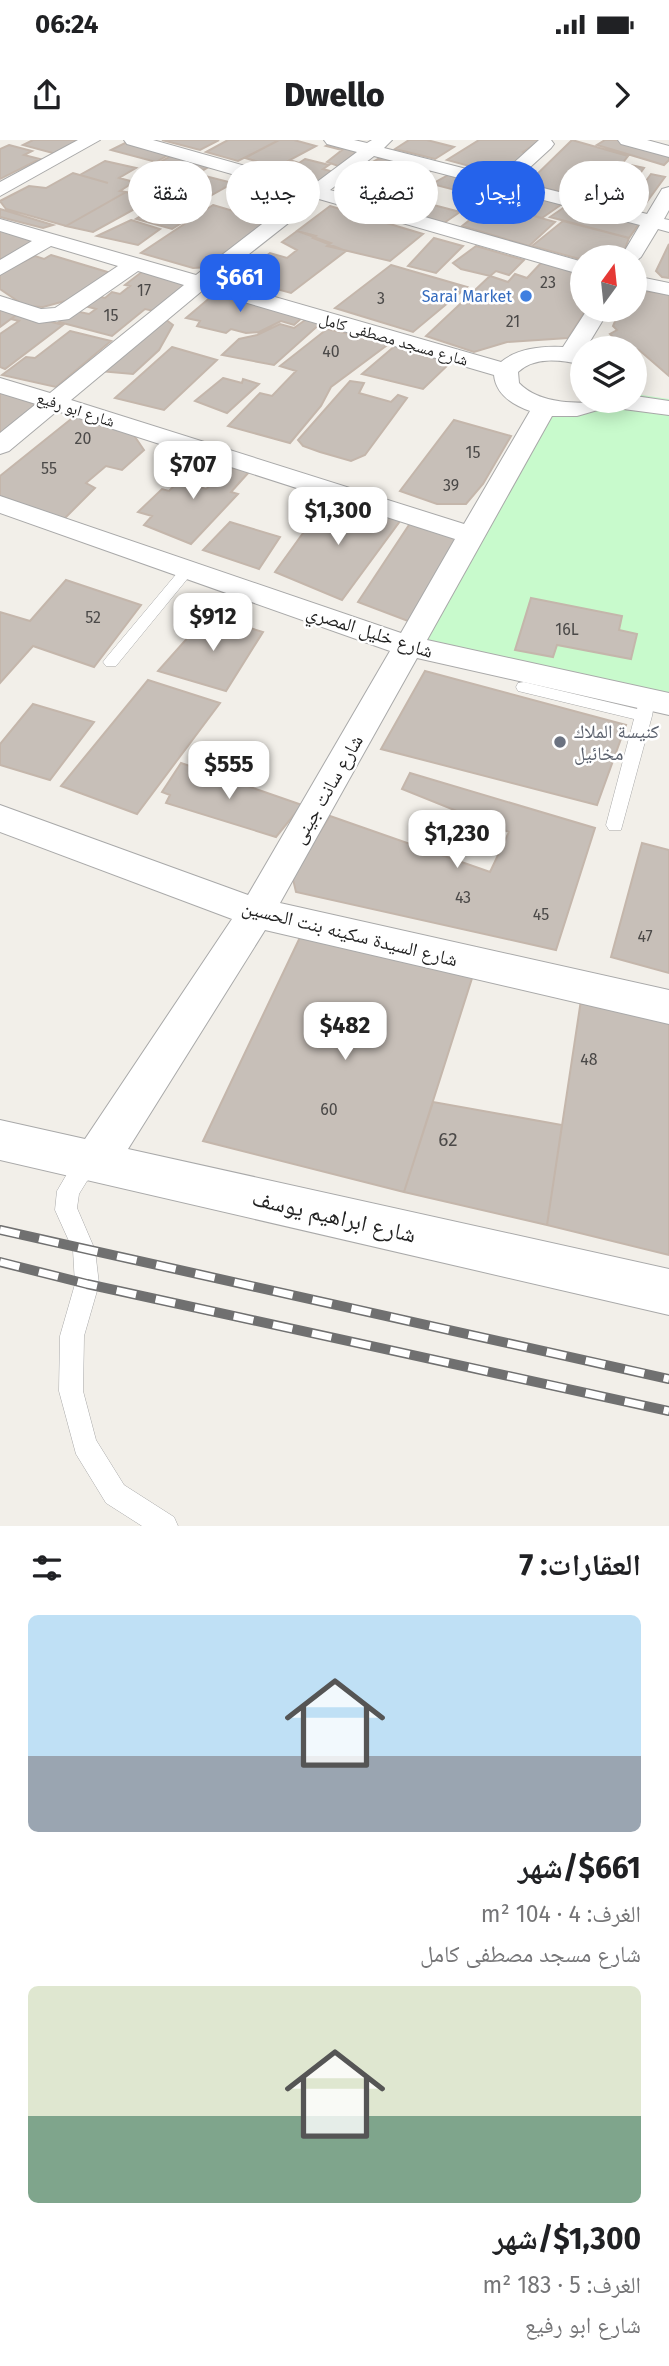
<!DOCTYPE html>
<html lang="ar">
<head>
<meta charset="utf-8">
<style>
  :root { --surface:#fff; --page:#f2f2f2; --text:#202124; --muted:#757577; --accent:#2563eb }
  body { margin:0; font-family:"Fira Sans","Noto Naskh Arabic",sans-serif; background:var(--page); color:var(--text); direction:rtl; height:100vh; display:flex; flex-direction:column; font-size:26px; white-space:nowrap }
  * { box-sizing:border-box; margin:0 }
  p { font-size:23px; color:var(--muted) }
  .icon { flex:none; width:38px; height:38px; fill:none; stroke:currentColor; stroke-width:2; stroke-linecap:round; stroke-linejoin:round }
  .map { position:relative; height:1386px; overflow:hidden; direction:ltr }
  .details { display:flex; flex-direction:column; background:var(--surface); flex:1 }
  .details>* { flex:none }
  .hud { position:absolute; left:21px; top:21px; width:628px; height:63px; direction:rtl; display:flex; gap:14px }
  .needle { width:46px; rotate:15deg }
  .controls { position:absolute; left:570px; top:105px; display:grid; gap:14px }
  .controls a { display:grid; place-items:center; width:77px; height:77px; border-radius:50%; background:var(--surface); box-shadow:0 4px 18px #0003; font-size:35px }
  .price { position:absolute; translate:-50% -60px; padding:0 16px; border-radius:14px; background:#fff; color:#222; font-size:23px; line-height:46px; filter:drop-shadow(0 2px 4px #0008) }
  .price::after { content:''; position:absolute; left:50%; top:42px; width:21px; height:16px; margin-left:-10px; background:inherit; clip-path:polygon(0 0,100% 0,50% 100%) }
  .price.on { background:var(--accent); color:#fff }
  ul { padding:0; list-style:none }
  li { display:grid; align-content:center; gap:14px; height:371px; padding:0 28px }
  li span { display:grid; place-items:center; height:217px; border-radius:10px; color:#555 }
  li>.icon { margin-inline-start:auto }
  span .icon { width:126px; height:126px; fill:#fffc; stroke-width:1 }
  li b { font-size:30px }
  h2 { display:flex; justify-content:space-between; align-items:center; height:84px; padding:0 28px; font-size:30px }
  .pill { padding:0 24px; border-radius:32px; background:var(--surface); box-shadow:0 4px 18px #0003; font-size:24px; line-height:63px }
  .pill.on { background:var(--accent); color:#fff }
  .status { display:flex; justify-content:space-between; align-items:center; height:49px; padding:0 35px; background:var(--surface); direction:ltr }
  .status svg { height:19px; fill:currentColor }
  header { display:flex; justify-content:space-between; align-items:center; height:91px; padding:0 28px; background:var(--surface); font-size:32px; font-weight:800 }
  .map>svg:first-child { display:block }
  .park { fill:#c8facc }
  .building { fill:#c7bfb8; stroke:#c4b6ab; stroke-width:2 }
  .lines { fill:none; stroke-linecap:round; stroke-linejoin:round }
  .service-casing { stroke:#a9a9a9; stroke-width:1 }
  .minor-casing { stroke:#a9a9a9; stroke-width:2 }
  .service { fill:#fff; fill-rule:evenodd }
  .minor { fill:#fff; fill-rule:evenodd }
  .rail-casing { stroke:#707070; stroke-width:10 }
  .rail { stroke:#fff; stroke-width:7; stroke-dasharray:20; stroke-linecap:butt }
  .shop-dot { fill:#3f7fe0; stroke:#fff; stroke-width:2.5 }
  .worship-dot { fill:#6b7280; stroke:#fff; stroke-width:2.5 }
  .labels { text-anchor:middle; stroke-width:5; stroke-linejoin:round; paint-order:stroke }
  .number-label { font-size:16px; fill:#4b4948 }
  .far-shop-label { font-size:16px; fill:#366cbe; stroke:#fff; text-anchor:end }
  .far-street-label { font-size:16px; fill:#222; stroke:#fff }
  .street-label { font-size:19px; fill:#222; stroke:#fff }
  .worship-label { font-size:19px; fill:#5b616d; stroke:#fff; text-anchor:start }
  .near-number-label { font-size:19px; fill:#4b4948 }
  .near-street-label { font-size:23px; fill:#222; stroke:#fff }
</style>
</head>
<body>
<div class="status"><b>06:24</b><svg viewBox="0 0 49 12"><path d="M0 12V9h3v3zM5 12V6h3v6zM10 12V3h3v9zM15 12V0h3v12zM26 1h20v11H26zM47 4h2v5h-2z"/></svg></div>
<header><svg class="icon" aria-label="forward" viewBox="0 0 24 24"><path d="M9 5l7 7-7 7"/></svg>Dwello<svg class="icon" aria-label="share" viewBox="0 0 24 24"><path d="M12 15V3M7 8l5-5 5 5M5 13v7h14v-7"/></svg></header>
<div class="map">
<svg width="669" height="1386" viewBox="0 0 669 1386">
  <rect width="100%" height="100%" fill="#f2efe9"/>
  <path class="park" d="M635,254L669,259V559L408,506L550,268L596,264L599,261H635Z"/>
  <path class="building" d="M33,0H84L60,15L23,5Z
    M162,0H219L200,10Z
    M228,0H279L238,21L206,12Z
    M279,0H294L316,6L277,27L245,18Z
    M409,0H427L454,7L435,19L395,9Z
    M479,0H541L523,12L526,14L502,35L447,20Z
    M572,0L628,16L594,60L527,44Z
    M605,0H619L669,14V20L664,25L597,5Z
    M335,1L363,8L338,26L327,22L342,10L326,6Z
    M125,3L168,15L156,22L111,10Z
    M9,5L32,11L24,15L40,19L0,39V9Z
    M171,16L210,26L175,47L135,36Z
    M392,17L434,29L414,43L362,28L378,19Z
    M305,19L329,25L323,29L334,32L316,43L299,45L272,38L280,33L273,31L290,20L299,23Z
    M105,21L136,28L119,38L134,42L120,51L126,52L66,86L6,69L0,61L29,46L46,48L73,33L108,43L80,35Z
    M626,24L644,28L628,50L638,52L651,34L665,37L641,70L597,62Z
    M362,28L423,46L386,68L342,54L343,42Z
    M450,34L508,49L485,62L469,57L482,48L463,43L455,50L432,44Z
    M205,36L233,43L203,60L176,51Z
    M516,49L565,62L542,78L495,65Z
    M126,52L151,60L93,92L66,86Z
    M422,62L460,72L444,83L408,72Z
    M162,63L181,68L187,64L204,69L172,89L136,79Z
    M491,63L495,65L555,82L529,106L462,86Z
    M569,64L639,84L629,98L550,77Z
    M213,65L267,81L209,127L193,128L141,113Z
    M330,66L423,94L390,121L327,106L331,103L297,91Z
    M0,69L53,85L43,88L0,77Z
    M131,80L160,89L138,105L97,96Z
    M563,81L629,98L622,117H583V120L532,106Z
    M0,88L42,101L0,125Z
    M297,91L316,96L313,98L346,111L291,153L237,138L270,113L287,118L297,110L282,102Z
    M434,98L463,106L436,133L408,126Z
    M669,104V138L662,137L656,131Z
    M476,106L524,120L509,135L496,131L490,136L461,129L453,123Z
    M51,115L114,134L87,155L43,167L25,166L0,149V133L35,116L44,119Z
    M542,122L583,134V170H586L568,198L507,202L474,212L426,196L490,136L508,142L515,134L527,138Z
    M391,125L467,147L413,192L335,168Z
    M143,131L189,142L154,171L145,169L112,196L59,182L75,171L89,174L96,169L85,166L97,156L105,158L112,152L120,154L130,146L125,145Z
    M219,150L304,176L294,185L281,181L259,192L246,193L231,189L226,193L197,186L200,181L186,178Z
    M635,150L669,154V236L639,210L624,208L610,194L617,190L613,186L620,170H635Z
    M0,166L19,173L0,187Z
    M19,173L63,185L5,229L0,227V194L19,181L11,179Z
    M308,178L322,182L274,225L222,215L239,199L257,195L280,184L294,188Z
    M165,179L173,185L159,210L133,234L99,231Z
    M327,189L390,203L331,247L321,266L290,303L228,286L260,253L272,256L296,231L280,226Z
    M70,191L111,201L56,247L2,235L26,217L35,218Z
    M397,204L453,220L423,249L362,234Z
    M172,207L217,220L164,270L115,258Z
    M223,238L242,243L243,239L259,244L227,273L195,261Z
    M350,241L364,243L359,253L391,262L398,255L407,258L365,315L351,321L320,312L303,306L298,300Z
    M0,252L38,265L0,294Z
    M76,275L131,291L144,310L122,330L106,326L86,343L95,348L64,379L0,356V336Z
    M454,280L511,296L483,344L466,364H437L400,351Z
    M192,318L249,332L231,352L238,354L191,404L144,385L152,376L138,372L162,349L169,351L179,341L206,349L216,341L178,333Z
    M329,357L403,377L342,460L275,432Z
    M230,382L280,397L259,429L203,410Z
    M411,382L468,396L416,484L358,462Z
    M66,440L141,465L94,527L33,506L0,543V472L30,481Z
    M531,458L622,476L619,490L637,494L631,519L557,505L553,517L515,510Z
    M208,475L263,492L226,551L158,531Z
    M425,531L626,585L597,665L381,609Z
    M148,540L220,563L137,674L61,646Z
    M33,564L94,582L50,640L0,625V604Z
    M181,623L302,665L276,697L166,663L170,655L162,652Z
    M410,633L595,688L556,810L296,752L292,735L330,676L490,732L509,692L402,649Z
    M642,703L669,710V833L611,817Z
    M303,791L474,832L404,1052L203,1001Z
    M581,860L669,878V1115L547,1085Z
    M433,962L562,985L547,1085L404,1052Z"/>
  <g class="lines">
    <defs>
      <path id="service" d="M188,425L195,429L193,432L116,526H106L103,522L106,518L183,426Z
        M524,542L637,569L641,555H653L655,559L652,576L621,690H609L606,685L634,579L518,551L516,547L518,543Z
        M93,1014L101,1017L104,1024L101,1031L87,1041L79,1054L77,1068L95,1110L99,1144L84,1196L83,1251L96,1300L124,1345L174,1377L178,1386H142L106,1363L76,1314L59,1251L60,1196L75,1144L73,1110L55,1070L57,1051L71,1027Z"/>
      <path id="minor" d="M78,0H100L0,56V42Z
        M124,0H153L313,45L357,12L327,4L324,0H354L367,3L372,0H392L384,8L498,37L539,0H551L554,4L551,8L515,41L647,74L662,49L669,47V70L664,79L669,80V92L658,89L641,117L635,122V117H621L640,85L374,16L330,50L583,122V135L319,59L216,140L501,222C518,208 542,206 563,207L587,170H609L586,208H583V225C561,220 536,216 518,232L519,243C546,271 599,261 635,261V256L669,261V275L608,267L577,276H552L427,500L669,553V575L417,518L280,763L669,850V884L265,790L128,1009L669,1129V1175L0,1020V980L85,999L232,779L0,692V665L248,755L390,511L0,373V356L401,493L455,399L57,271L9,311L0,314V293L36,264L0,253V238L50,253L184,145L138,131L69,179L39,183L0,170V156L41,169L55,168L118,126L51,106L0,135V120L32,101L0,91V79L196,135L301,54L127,4ZM203,150L494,235C496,255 513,265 530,271L464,384L71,260Z
        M618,0H647L669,6V17L621,4Z
        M635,136L669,143V155L635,148Z"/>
    </defs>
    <use href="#service" class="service-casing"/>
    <use href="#minor" class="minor-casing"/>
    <use href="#service" class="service"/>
    <use href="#minor" class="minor"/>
    <defs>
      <path id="rail" d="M0,1090L669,1239
        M0,1122L87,1144L669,1271"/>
    </defs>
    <use href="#rail" class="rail-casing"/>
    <use href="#rail" class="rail"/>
  </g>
  <circle class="shop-dot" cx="526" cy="156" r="7"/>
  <circle class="worship-dot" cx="560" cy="602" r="7"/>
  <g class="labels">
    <g class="number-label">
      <text x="548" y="148">23</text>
      <text x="144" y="156">17</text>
      <text x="381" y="164">3</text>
      <text x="111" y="181">15</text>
      <text x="513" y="187">21</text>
      <text x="331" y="217">40</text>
      <text x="83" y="304">20</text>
      <text x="473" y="318">15</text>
      <text x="49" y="334">55</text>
      <text x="451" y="351">39</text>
      <text x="93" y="483">52</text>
      <text x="567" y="495">16L</text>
      <text x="463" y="763">43</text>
      <text x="541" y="780">45</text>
      <text x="645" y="802">47</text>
      <text x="589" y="925">48</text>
      <text x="329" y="975">60</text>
    </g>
    <g class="far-shop-label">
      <text x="512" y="162">Sarai Market</text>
    </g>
    <g class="far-street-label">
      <text transform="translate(394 199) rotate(16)" y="6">شارع مسجد مصطفى كامل</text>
      <text transform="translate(76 269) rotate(18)" y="6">شارع ابو رفيع</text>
    </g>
    <g class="street-label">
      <text transform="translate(370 491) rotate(18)" y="7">شارع خليل المصري</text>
      <text transform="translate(327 649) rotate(-60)" y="7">شارع سانت جينى</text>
      <text transform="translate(350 793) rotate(14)" y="7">شارع السيدة سكينه بنت الحسين</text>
    </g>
    <g class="worship-label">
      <text x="574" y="598">كنيسة الملاك<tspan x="574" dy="22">مخائيل</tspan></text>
    </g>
    <g class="near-number-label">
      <text x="448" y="1006">62</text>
    </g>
    <g class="near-street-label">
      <text transform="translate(334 1076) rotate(13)" y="8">شارع ابراهيم يوسف</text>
    </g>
  </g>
</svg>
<div class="controls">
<a><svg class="needle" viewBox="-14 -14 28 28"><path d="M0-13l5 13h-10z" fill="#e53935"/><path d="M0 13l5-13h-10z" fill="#757577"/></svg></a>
<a><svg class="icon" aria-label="layers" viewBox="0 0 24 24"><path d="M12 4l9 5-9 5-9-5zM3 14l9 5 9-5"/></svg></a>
</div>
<b class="price on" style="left:240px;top:174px">$661</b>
<b class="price" style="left:193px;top:361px">$707</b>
<b class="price" style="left:338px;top:407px">$1,300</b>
<b class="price" style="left:213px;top:513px">$912</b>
<b class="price" style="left:229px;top:661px">$555</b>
<b class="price" style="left:457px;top:730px">$1,230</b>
<b class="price" style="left:345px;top:922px">$482</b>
<div class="hud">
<a class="pill">شراء</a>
<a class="pill on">إيجار</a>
<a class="pill">تصفية</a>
<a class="pill">جديد</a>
<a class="pill">شقة</a>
</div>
</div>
<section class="details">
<h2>العقارات: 7<svg class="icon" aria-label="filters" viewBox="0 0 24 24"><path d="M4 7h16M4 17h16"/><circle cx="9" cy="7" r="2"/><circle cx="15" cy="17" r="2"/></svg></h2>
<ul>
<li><span style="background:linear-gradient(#bfe0f5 65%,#9aa5b1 0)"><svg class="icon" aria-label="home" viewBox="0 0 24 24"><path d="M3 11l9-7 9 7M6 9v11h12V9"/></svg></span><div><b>$661/شهر</b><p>الغرف: 4 · 104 m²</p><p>شارع مسجد مصطفى كامل</p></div></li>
<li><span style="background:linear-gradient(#dfe7d0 60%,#7fa58c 0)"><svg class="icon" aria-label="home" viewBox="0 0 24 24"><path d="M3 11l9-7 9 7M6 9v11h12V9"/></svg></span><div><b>$1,300/شهر</b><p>الغرف: 5 · 183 m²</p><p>شارع ابو رفيع</p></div></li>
</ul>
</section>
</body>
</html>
